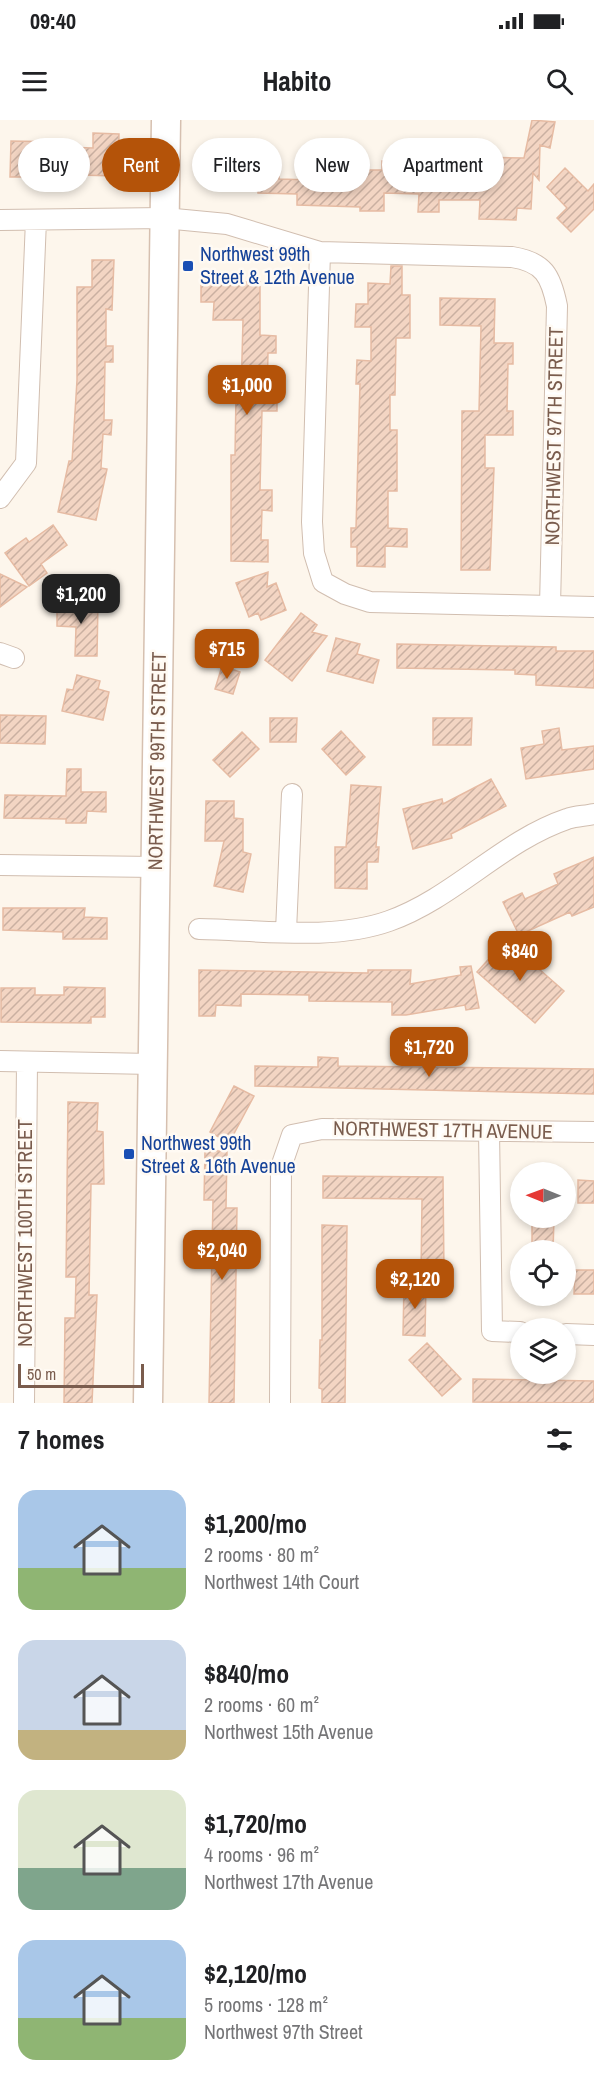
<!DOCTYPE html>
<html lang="en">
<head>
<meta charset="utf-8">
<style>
  :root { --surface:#fff; --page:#f2f2f2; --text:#202124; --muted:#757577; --accent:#b45309 }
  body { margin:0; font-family:"Archivo Narrow",sans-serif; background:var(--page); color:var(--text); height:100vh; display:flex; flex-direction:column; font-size:22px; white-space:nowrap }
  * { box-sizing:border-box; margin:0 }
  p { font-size:20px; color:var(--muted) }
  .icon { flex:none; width:33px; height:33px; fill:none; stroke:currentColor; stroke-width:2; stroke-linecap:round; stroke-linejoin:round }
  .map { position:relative; height:1283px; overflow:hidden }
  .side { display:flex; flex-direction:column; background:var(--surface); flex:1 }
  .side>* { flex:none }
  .banner { position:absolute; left:18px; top:18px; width:558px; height:54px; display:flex; gap:12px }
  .needle { width:39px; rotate:271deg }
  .buttons { position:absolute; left:510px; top:1042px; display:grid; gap:12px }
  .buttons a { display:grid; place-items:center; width:66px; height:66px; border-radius:50%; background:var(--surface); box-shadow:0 3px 9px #0003; font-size:30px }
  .scale { position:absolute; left:18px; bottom:15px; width:126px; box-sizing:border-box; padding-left:6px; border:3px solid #7a5c4d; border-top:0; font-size:16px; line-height:21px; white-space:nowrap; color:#7a5c4d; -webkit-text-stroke:4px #fffaf3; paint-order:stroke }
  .price { position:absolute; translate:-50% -51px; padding:0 14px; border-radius:12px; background:var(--accent); color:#fff; font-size:20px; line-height:39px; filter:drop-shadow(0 2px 3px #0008) }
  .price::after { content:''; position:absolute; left:50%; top:36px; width:18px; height:14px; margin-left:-9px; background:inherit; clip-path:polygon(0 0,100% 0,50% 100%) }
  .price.on { background:#222; color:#fff }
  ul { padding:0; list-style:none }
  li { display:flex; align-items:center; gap:18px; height:150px; padding:0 18px }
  li span { display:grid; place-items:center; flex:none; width:168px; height:120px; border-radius:18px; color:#555 }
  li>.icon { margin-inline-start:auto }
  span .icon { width:72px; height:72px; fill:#fffc; stroke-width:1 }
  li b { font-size:26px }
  h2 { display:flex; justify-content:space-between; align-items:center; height:72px; padding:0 18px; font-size:26px }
  .chip { padding:0 21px; border-radius:27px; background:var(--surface); box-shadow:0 3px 9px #0003; font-size:21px; line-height:54px }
  .chip.on { background:var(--accent); color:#fff }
  .status { display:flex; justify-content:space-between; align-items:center; height:42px; padding:0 30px; background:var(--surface); direction:ltr }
  .status svg { height:16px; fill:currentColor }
  header { display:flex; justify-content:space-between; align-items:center; height:78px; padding:0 18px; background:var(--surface); font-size:27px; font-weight:700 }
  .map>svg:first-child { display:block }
  .building { fill:url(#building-hatch); stroke:#e6bba3; stroke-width:1.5 }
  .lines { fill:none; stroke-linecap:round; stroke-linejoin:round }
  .minor-casing { stroke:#d1beb0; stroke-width:22 }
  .secondary-casing { stroke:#d6c0b0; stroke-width:31 }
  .minor { stroke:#fff; stroke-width:20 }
  .secondary { stroke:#fff; stroke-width:28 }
  .transit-dot { fill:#1a4fb4; stroke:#fffaf3; stroke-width:2 }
  .labels { text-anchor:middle; stroke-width:5; stroke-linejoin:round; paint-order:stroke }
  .transit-label { font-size:20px; fill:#164399; stroke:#fffaf3; text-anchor:start }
  .street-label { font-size:20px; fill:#7a5c4d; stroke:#fffaf3 }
</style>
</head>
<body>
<div class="status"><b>09:40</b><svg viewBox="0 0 49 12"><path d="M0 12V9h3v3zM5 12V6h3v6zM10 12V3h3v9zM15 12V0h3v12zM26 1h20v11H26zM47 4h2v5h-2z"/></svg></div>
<header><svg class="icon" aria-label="menu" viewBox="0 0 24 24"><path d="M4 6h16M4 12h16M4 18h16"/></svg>Habito<svg class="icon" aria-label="search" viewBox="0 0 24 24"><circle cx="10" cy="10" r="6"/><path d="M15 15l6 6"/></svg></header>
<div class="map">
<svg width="594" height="1283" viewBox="0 0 594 1283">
  <defs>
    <pattern id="building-hatch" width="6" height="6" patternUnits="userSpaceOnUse" patternTransform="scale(1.5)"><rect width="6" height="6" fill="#f3d5c3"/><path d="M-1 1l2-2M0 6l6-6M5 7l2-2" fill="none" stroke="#cab0a1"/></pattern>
  </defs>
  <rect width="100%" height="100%" fill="#fdf6ec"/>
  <path class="building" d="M532,0L555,2L550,28L540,25L539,60L533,53L531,89L517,88L516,100L479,99L480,80H439V92H418L419,74L384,73V91H360V87L297,85V74L258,73V69L209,68V34L279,35V59L312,60V52H331V59L361,60V50H382V41H400V50H410V52L481,54V37L524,38Z
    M93,13L119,14L118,56L77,55V47H31V57H10L11,21L63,22V27L93,28Z
    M565,48L588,71L594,64V89L571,112L557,98L567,88L547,67Z
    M92,140H114L112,190L106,189V226H113V242H105L104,300H112L111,315L103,314L101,348L107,349L96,400L58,392L69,341H72L77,260V167H92Z
    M391,146H402V175H410V218H396L395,275H390V310H397V371H388V408L407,409V427L385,426V447L357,446V427H351V408H356L360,264H356L357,240L371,241V207H355L356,184H368V163L390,164Z
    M201,161L260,162V215L276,216V233H268L267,275H277V291H262L261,327L260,370H272V391L262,390L261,420H268V442L231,441V335H235L236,274L241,275L243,200H213L214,182H201Z
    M440,178L495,179L494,223H513V244H508L507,291H513V315H485V348H494L490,450H461L462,291H479L481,206L440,205Z
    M53,405L67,425L41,444L47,453L29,466L5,433L26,418L29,422Z
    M268,452L267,467L276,463L286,490L261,500L258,493L249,497L236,463Z
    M0,454L27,467L0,487Z
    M57,482L98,483L97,536H75L76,507L57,506Z
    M301,493L317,505L312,512L327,516L292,561L265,540Z
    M336,518L360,524L357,534L379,540L373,563L327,551Z
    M397,524L556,527V531H594V568L536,565V555L515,554V550L397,548Z
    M222,546L240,552L233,574L215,569Z
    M77,555L100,561L98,569L109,572L103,600L62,591L67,569L73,570Z
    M0,595L46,596L45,624L0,623Z
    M270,598H297L296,622H270Z
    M433,598H472L471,625H433Z
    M559,608L562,630L594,626V649L526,659L521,628L544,624L542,611Z
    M341,611L365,637L346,655L322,629Z
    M242,612L259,629L230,657L213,640Z
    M67,649H81V672H106V692L87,691L86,703H66V699L4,698L5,675L66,676Z
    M491,659L506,686L451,714L452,718L413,729L403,689L442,679L443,684Z
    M351,665L381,667L376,727H379L378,742H367V769L335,768V727H346Z
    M206,681H234V698L243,699V732L251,734L243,772L214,766L224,721H205Z
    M594,737V787L572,796L570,792L519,815L503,782L522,773L525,779L558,764L554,754Z
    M3,788H85L84,797L107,798V819H63V812L3,810Z
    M506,820L564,871L535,903L477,852Z
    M471,846L479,888L466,890L465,885L406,895H392V882L309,881V875L241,874V886L216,885L215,896H199V850L368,853V850H411L410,864L461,855L460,847Z
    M64,867L105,868V897H91V903L1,902V868H35V875H64Z
    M318,937L338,938V946L594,949V974L255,966V946L318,947Z
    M234,966L254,976L229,1023L210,1012Z
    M68,982L98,983L97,1011L103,1012L104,1064H91L89,1175H97L92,1283H64L65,1198H75L76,1157H66Z
    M205,1031H227L226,1088H237L234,1283H209L213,1080H204Z
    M323,1056L443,1057L444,1154H421L422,1079L323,1078Z
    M578,1060L594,1061V1083H578Z
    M532,1098H554L553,1131H532Z
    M322,1105L347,1106L345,1283H322V1269L319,1268L320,1220H322Z
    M575,1150H594V1174H574Z
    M404,1164H426L425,1216L403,1215Z
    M427,1223L461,1259L442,1276L409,1240Z
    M473,1259L594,1261V1283L473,1282Z"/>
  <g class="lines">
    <defs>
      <path id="minor" d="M0,100L164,98L227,104L320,132L512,137C544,142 551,156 557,186L550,486
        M320,132L312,402L314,433L323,462L345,474L370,482L594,487
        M0,378L26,343L36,100
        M0,533L14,538
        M0,745L155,747
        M199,809C259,810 333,821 389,801C454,778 502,721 567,699C575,696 585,696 594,694
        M286,811L292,674
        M0,941L152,944
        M489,1011L492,1211L520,1212
        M566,1214L594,1215
        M24,1283L27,942
        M280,1283L281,1047L292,1015L322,1009L594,1012"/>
      <path id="secondary" d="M148,1283L166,0"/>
    </defs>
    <use href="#minor" class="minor-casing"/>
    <use href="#secondary" class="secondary-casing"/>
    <use href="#minor" class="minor"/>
    <use href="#secondary" class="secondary"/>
  </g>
  <g class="transit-dot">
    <rect x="182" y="140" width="12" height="12" rx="3"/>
    <rect x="123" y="1028" width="12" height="12" rx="3"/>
  </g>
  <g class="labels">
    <g class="transit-label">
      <text x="200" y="141">Northwest 99th<tspan x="200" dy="23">Street &amp; 12th Avenue</tspan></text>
      <text x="141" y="1030">Northwest 99th<tspan x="141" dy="23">Street &amp; 16th Avenue</tspan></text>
    </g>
    <g class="street-label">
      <text transform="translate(554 316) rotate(-89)" y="7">NORTHWEST 97TH STREET</text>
      <text transform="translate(157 641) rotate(-89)" y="7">NORTHWEST 99TH STREET</text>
      <text transform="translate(443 1010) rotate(1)" y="7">NORTHWEST 17TH AVENUE</text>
      <text transform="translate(25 1113) rotate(-90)" y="7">NORTHWEST 100TH STREET</text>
    </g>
  </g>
</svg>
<div class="buttons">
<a><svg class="needle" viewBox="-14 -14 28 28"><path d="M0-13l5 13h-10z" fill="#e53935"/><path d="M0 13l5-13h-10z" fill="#757577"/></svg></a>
<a><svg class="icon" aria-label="locate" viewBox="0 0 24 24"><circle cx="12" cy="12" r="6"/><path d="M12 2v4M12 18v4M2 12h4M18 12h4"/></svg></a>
<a><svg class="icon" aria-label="layers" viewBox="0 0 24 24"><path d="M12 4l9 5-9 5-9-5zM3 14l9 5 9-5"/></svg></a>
</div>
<div class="scale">50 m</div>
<b class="price" style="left:247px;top:296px">$1,000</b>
<b class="price on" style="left:81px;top:505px">$1,200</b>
<b class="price" style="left:227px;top:560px">$715</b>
<b class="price" style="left:520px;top:862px">$840</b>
<b class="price" style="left:429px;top:958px">$1,720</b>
<b class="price" style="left:222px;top:1161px">$2,040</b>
<b class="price" style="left:415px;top:1190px">$2,120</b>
<div class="banner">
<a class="chip">Buy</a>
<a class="chip on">Rent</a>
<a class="chip">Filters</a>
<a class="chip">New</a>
<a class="chip">Apartment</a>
</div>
</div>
<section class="side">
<h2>7 homes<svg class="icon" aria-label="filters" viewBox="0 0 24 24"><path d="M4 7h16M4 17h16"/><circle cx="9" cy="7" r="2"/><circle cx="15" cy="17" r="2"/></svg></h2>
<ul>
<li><span style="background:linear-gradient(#a9c7e8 65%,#8fb573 0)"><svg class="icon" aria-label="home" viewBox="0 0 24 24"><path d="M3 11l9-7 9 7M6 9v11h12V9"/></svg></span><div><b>$1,200/mo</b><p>2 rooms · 80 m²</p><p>Northwest 14th Court</p></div></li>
<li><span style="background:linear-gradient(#c9d6e8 75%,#c2b280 0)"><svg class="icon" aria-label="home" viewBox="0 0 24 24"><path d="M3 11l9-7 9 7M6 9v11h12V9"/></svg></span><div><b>$840/mo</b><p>2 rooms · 60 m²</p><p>Northwest 15th Avenue</p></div></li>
<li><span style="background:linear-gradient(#dfe7d0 65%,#7fa58c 0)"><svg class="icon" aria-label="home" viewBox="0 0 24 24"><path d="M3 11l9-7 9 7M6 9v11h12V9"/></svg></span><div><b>$1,720/mo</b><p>4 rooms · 96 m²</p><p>Northwest 17th Avenue</p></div></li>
<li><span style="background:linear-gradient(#a9c7e8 65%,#8fb573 0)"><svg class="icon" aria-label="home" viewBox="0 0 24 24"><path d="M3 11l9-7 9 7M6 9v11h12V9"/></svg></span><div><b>$2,120/mo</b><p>5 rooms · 128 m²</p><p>Northwest 97th Street</p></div></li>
</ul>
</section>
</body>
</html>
